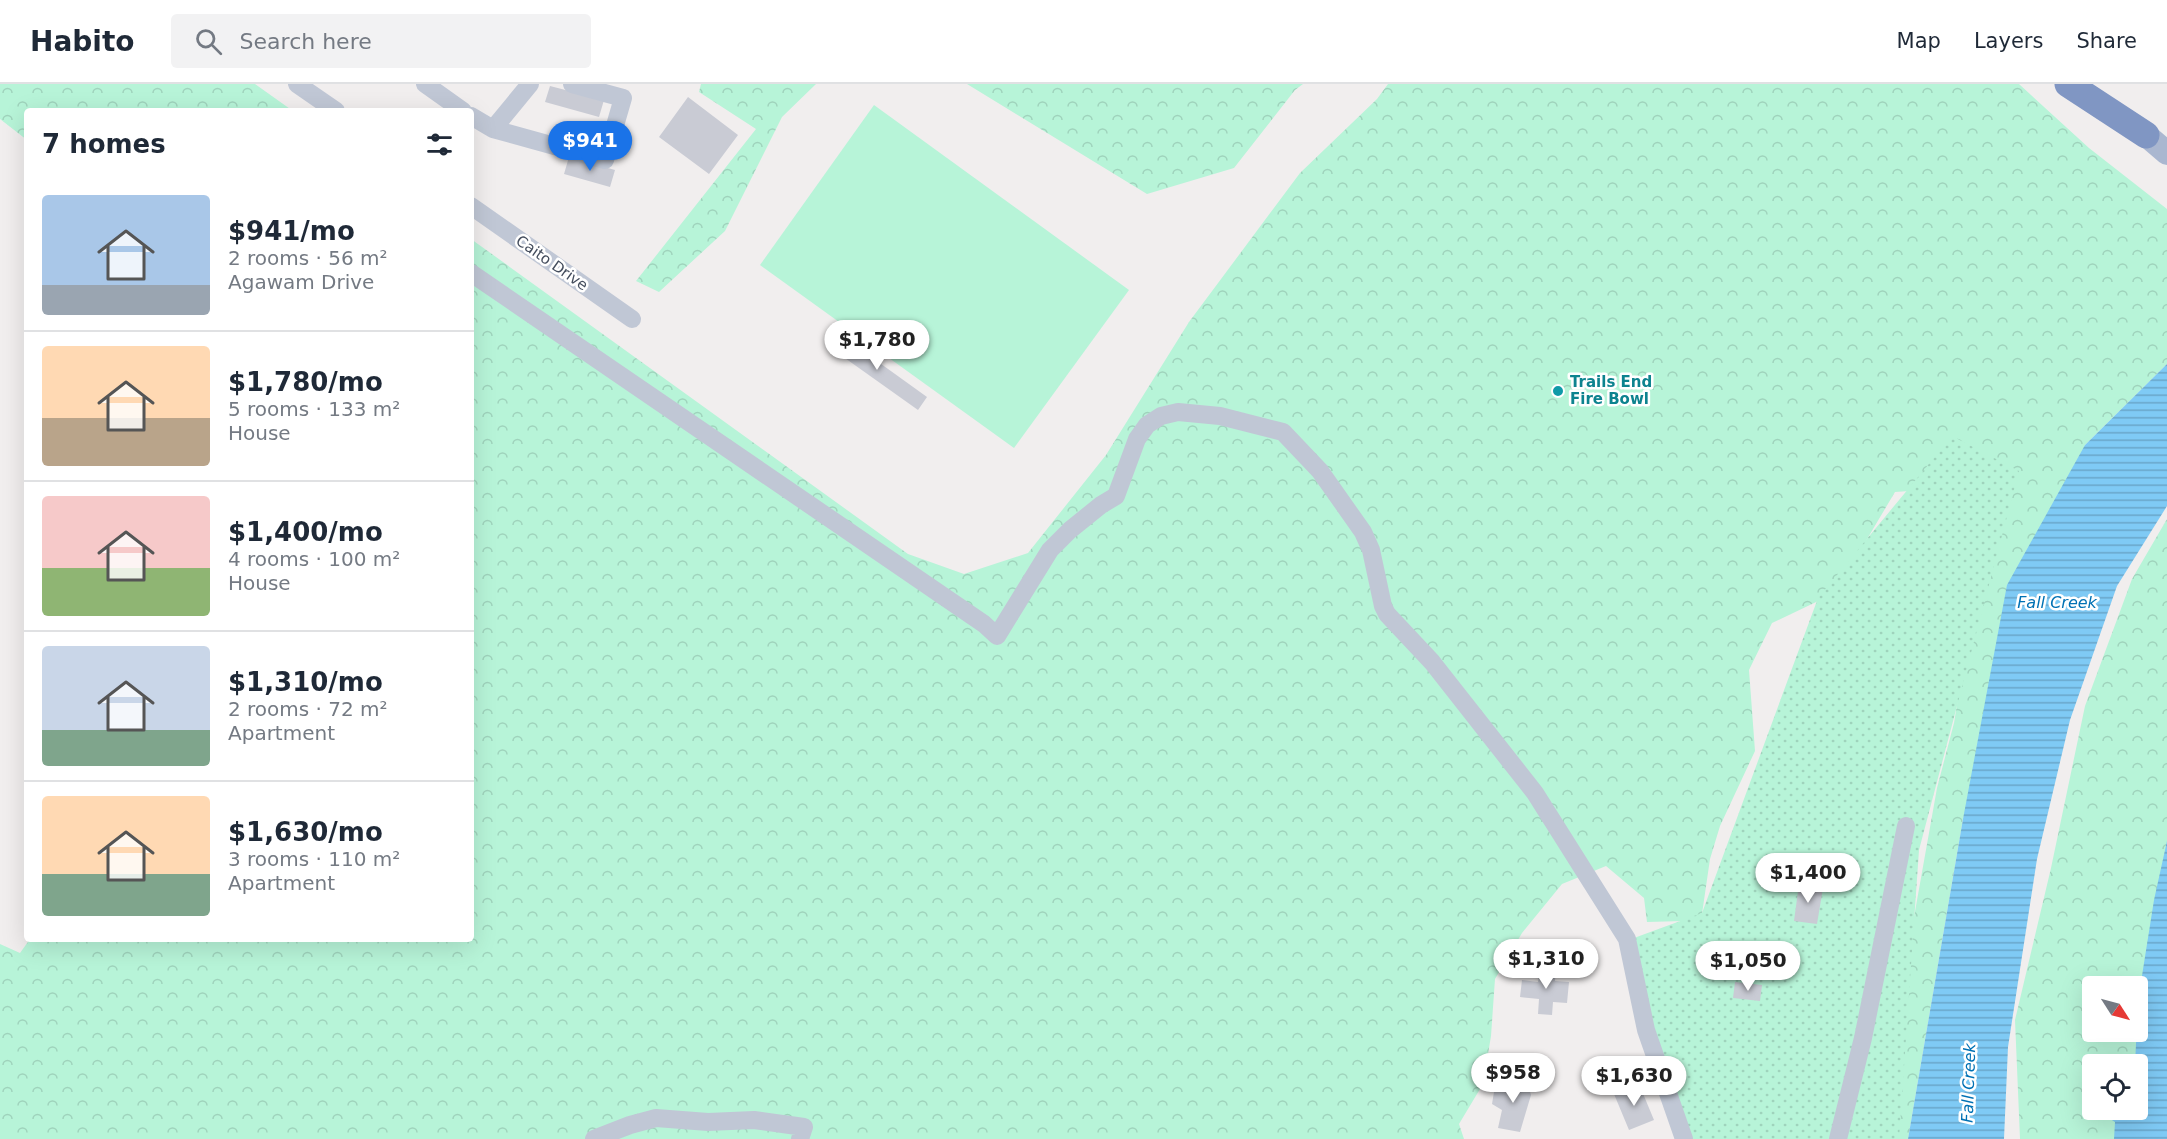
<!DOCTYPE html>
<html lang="en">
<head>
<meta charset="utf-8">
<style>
  :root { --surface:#fff; --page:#f2f2f3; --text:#1f2937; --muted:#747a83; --line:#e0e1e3; --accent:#1a73e8 }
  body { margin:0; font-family:"DejaVu Sans",sans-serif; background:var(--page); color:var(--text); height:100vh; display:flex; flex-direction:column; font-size:22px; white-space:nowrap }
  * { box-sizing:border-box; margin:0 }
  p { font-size:20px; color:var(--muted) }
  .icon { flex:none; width:33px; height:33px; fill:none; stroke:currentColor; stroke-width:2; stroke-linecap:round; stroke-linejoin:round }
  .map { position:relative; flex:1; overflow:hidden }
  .panel { position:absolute; left:24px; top:24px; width:450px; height:834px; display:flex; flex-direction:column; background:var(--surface); border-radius:6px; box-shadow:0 6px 24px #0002 }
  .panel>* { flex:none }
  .needle { width:39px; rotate:126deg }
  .controls { position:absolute; left:2082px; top:892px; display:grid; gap:12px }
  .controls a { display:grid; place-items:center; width:66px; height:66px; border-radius:6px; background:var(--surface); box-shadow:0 6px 24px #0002; font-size:30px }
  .price { position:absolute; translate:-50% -51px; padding:0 14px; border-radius:21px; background:#fff; color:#222; font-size:20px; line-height:39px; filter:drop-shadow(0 2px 3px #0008) }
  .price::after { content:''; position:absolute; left:50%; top:36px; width:18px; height:14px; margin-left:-9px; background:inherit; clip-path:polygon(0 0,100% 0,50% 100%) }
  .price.current { background:var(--accent); color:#fff }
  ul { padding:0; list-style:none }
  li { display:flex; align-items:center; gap:18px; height:150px; padding:0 18px }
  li+li { border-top:2px solid var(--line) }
  li span { display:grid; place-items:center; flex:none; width:168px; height:120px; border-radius:6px; color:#555 }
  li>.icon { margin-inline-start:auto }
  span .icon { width:72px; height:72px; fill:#fffc; stroke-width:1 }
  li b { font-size:26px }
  h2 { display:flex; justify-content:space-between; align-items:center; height:72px; padding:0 18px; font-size:26px }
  header { display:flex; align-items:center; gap:36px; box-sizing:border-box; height:84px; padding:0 30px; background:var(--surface); border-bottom:2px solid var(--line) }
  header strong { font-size:28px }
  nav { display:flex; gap:33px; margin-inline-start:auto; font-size:21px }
  .search { width:420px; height:54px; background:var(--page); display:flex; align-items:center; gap:15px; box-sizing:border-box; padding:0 21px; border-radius:6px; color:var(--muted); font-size:22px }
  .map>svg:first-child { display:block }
  .green { fill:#b7f4d8 }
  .forest { fill:url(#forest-crowns); fill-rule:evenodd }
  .park { fill:url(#park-dots) }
  .water { fill:url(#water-rules) }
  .building { fill:#c9cbd4 }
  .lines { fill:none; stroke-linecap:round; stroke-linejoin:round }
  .minor { stroke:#c0c7d5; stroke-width:18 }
  .major { stroke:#aab7d0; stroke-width:24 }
  .highway { stroke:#8096c3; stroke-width:27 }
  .culture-dot { fill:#0f9aa8; stroke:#fff; stroke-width:2 }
  .labels { text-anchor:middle; stroke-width:5; stroke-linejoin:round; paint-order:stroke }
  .street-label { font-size:15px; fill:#444d5d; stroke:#fff }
  .culture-label { font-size:15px; font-weight:bold; fill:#0d838f; stroke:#fff; text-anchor:start }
  .water-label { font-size:16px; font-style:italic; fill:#0071b4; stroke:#fff }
</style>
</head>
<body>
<header>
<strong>Habito</strong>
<div class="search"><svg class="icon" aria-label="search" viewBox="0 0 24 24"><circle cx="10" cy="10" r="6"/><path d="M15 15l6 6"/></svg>Search here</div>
<nav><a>Map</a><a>Layers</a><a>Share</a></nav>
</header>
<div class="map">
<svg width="2167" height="1055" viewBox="0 0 2167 1055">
  <defs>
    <pattern id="forest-crowns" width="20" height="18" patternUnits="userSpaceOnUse" patternTransform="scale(1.5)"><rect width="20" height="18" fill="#b7f4d8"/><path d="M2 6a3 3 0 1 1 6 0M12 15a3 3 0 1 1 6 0" fill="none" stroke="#9fd3bc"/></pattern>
    <pattern id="park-dots" width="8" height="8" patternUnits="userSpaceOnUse" patternTransform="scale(1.5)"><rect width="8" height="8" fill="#b7f4d8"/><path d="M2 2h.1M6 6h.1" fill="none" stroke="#9fd3bc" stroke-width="1.8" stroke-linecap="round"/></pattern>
    <pattern id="water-rules" width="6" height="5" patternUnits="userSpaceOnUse" patternTransform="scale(1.5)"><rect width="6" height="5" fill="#7fcaf5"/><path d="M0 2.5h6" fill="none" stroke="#6aa6ca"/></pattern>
  </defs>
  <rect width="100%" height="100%" fill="#f1eeee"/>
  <path class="green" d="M874,21L1129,206L1014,364L760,181Z"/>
  <path class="forest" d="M0,0H255L293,27H27V56L0,35Z
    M701,0H816L782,33L725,147L659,208L636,197L756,45L699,8Z
    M967,0H1303L1295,6L1234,84L1147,110Z
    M1388,0H2019L2089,64L2167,125V280L2085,361L1963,735L1908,1055H1880L1898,905L1914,833L1937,704L1954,639L1969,547L1955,404L1895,408L1835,509L1772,539L1749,586L1755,667L1720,742L1710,775L1702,830L1684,837L1647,838L1644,814L1606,782L1562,800L1522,849L1495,895L1491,952L1483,1000L1459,1040L1464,1055H0V860L20,869L30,855H471V155L908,470L964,490L1028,469L1106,371L1189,238L1300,89L1377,15Z
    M2167,435V1055H2020L2015,936L2051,784L2085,622L2132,495ZM2092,903H2138V948H2092ZM2092,981H2138V1026H2092Z"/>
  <path class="park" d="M1952,352L2019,387L1919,766L1899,1055H1686L1646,943L1634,854L1702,829L1818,514Z"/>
  <path class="water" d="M2167,280V422L2117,502L2070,636L2037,775L2008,963L2004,1055H1908L1963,735L2007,501L2085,361Z
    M2167,757V1055H2114L2115,1038L2096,1026H2138V981H2135L2138,917L2154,816Z"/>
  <path class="building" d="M550,2L604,16L599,33L545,18Z
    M688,13L738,51L709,90L659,53Z
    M569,73L615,86L610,103L564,90Z
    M838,249L927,313L918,326L828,262Z
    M1799,800L1823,804L1817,840L1794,837Z
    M1540,883L1556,884L1555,897L1569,898L1567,919L1553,918L1552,931L1538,930L1539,915L1520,913L1522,896L1538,898Z
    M1735,898L1762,901L1760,917L1733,914Z
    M1514,991L1527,997L1531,1011L1520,1048L1498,1044L1502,1026L1492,1020L1495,1002L1509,1007Z
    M1639,1000L1654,1036L1629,1046L1614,1010Z"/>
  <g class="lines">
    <path class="minor" d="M297,0L336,27
      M425,0L463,27
      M530,0L493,45L605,76L623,14L572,0
      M471,32L493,45
      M471,122L632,235
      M471,189L984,540L997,552L1050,466L1070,446L1101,421L1116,412L1137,355L1147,341L1161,332L1178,328L1220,332L1283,348L1320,387L1363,448L1371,466L1383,522L1387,530L1432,578L1535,709L1627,855L1646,946L1684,1055
      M594,1055L630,1041L656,1034L708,1038L754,1036L804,1043L800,1055
      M1838,1055L1863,954L1906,742"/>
    <path class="major" d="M2146,51L2167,69"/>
    <path class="highway" d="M2068,0L2146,51"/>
  </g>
  <circle class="culture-dot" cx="1558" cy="307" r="6"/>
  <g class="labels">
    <g class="street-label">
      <text transform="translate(552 179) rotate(35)" y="5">Caito Drive</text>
    </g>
    <g class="culture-label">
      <text x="1570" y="303">Trails End<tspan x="1570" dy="17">Fire Bowl</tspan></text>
    </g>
    <g class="water-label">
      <text x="2057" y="524">Fall Creek</text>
      <text transform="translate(1968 999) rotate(-88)" y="6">Fall Creek</text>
    </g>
  </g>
</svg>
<div class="controls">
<a><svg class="needle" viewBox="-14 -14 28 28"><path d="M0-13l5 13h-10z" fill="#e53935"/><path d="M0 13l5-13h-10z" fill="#747a83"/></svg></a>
<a><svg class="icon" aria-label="locate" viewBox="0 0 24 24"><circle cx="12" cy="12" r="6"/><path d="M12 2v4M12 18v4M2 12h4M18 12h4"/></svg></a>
</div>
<b class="price current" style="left:590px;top:88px">$941</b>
<b class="price" style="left:877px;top:287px">$1,780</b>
<b class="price" style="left:1808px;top:820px">$1,400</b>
<b class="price" style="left:1546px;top:906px">$1,310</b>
<b class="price" style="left:1748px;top:908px">$1,050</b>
<b class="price" style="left:1513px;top:1020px">$958</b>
<b class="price" style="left:1634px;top:1023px">$1,630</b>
<section class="panel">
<h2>7 homes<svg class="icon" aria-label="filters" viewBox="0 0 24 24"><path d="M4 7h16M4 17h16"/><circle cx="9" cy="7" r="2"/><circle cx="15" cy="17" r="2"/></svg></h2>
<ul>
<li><span style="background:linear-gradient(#a9c7e8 75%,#9aa5b1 0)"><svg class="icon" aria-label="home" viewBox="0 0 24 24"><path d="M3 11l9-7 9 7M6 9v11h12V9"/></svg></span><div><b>$941/mo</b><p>2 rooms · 56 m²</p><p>Agawam Drive</p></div></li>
<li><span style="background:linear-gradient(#ffd9b3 60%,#b9a48a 0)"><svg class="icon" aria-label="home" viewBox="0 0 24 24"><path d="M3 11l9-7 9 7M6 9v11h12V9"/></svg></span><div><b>$1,780/mo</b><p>5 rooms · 133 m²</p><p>House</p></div></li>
<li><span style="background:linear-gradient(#f6c9c9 60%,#8fb573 0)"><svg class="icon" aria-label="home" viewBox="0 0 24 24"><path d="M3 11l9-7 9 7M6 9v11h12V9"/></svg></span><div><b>$1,400/mo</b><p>4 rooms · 100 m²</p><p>House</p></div></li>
<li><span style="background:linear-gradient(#c9d6e8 70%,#7fa58c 0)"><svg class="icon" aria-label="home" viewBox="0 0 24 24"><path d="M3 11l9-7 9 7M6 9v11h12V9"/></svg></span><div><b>$1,310/mo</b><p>2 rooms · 72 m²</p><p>Apartment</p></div></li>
<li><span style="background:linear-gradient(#ffd9b3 65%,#7fa58c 0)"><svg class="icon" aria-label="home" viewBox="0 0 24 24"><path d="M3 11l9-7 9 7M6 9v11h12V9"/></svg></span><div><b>$1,630/mo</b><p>3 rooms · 110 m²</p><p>Apartment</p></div></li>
</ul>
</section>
</div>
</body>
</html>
